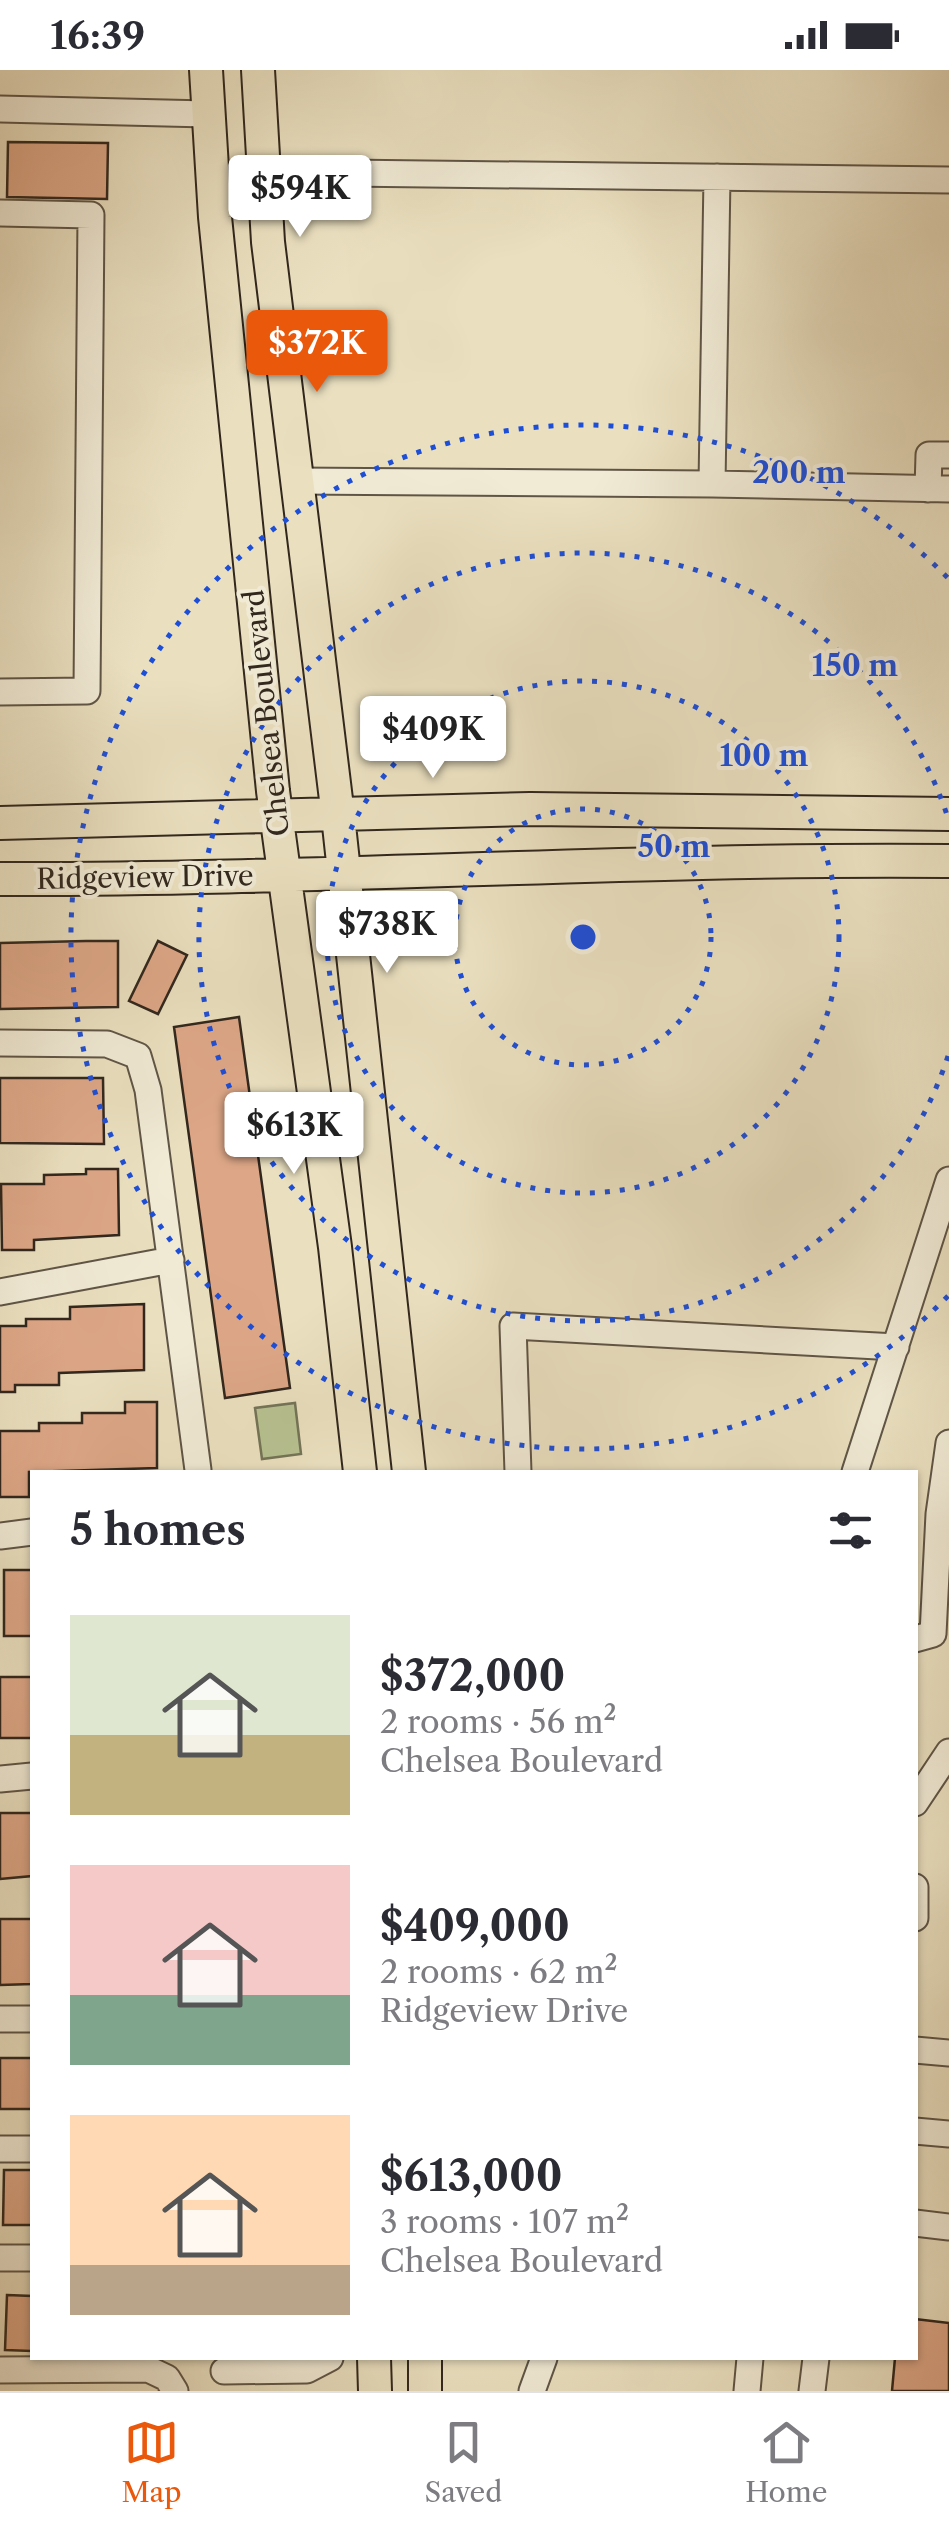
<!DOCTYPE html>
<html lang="en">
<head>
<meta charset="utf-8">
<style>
  :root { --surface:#fff; --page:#f7f7f7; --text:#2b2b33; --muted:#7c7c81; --line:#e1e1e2; --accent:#ea580c }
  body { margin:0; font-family:"Libre Caslon Text",serif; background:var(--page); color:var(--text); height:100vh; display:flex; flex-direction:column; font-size:38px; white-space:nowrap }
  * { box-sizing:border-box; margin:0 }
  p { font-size:32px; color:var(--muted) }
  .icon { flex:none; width:55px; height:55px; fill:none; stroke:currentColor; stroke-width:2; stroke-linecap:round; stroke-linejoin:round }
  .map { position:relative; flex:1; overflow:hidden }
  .panel { position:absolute; left:30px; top:1400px; width:888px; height:890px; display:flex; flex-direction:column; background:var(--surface); border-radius:0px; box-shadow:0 2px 8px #0004 }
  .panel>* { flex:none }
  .price { position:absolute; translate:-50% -85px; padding:0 22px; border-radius:10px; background:#fff; color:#222; font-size:32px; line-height:65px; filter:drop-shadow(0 2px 5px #0008) }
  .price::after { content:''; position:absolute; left:50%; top:60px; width:30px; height:22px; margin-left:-15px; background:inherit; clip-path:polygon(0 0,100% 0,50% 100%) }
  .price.active { background:var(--accent); color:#fff }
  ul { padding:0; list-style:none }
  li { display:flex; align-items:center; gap:30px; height:250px; padding:0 40px }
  li span { display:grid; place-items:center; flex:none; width:280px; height:200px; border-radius:0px; color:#555 }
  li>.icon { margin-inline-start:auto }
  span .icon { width:120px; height:120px; fill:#fffc; stroke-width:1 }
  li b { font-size:42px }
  h2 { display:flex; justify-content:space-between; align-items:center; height:120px; padding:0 40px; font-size:42px }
  .status { display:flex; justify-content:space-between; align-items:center; height:70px; padding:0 50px; background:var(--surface); direction:ltr }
  .status svg { height:28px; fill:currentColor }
  .dock { display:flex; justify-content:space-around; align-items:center; height:140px; border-top:2px solid var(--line); background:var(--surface); font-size:28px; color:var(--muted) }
  .dock a { display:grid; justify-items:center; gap:5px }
  .dock .active { color:var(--accent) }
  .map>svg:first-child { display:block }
  .green { fill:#b8c292; stroke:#747458; stroke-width:2.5 }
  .building { fill:#dda787; stroke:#31271d; stroke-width:2.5 }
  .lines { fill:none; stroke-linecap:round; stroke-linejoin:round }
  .minor-casing { stroke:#5f5546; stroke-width:29 }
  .major-casing { stroke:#31271d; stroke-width:36 }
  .minor { stroke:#f1ebd6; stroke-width:25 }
  .major { stroke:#eae0c0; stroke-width:32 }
  .ring { fill:none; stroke:#1d4ed8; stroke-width:5; stroke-dasharray:5 10 }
  .labels { text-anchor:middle; stroke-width:8; stroke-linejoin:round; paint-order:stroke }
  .street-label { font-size:28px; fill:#31271d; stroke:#f1ebd6 }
  .centre { fill:#1d4ed8; stroke:#f1ebd6; stroke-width:5 }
  .ring-label { font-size:30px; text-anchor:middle; font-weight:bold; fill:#1d4ed8; stroke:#f1ebd6; stroke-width:8; stroke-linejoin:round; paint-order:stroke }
</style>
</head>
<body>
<div class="status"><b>16:39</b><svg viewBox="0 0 49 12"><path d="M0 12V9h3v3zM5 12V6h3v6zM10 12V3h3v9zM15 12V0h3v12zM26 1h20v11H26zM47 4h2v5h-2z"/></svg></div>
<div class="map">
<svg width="949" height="2321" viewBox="0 0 949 2321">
  <rect width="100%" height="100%" fill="#eae0c0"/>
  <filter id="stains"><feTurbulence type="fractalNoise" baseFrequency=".002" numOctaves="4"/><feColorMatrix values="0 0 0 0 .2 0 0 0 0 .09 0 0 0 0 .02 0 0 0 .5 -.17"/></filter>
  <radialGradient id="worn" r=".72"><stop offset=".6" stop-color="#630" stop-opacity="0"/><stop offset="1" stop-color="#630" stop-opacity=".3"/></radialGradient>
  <path class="green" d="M295,1333L301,1384L262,1389L255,1338Z"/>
  <path class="building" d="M8,72L108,73L107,129L7,127Z
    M86,871H118V937L0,939V873Z
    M158,871L187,885L158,944L129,931Z
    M239,947L290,1318L225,1328L174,957Z
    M0,1008H103L104,1074L0,1073Z
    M86,1099H118L119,1165L34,1170V1180H2L1,1114H44V1105L86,1104Z
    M144,1234V1300L59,1303V1315H15V1322H0V1256H26V1249H70V1237Z
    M125,1332H157V1398L29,1402V1427H0V1361H39V1353H82V1343H125Z
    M4,1500H32V1566H4Z
    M0,1607H32V1668H0Z
    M0,1743H32V1806L0,1809Z
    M0,1849H32V1914L0,1915Z
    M0,1988H32V2039H0Z
    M4,2100H32V2155H3Z
    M7,2225L32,2226V2281L5,2280Z
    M915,2249L949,2253V2321H892L895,2288H915Z"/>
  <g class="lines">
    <defs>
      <path id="minor" d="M0,39L207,44
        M262,102L949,110
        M717,107L712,414L949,419
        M0,143L91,145L87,621L0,622
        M295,411L712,414
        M928,419L929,385H949
        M0,973L107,974L138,986L148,1020L198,1400
        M0,1222L171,1190
        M518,1402L513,1256L896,1277
        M855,1402L949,1110
        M0,1466L32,1462
        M915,1569L933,1564L939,1444L949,1373
        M0,1709L32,1706
        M915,1733L949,1682
        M915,1817V1848
        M0,1949H32
        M915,1980L949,1983
        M915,2061L949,2064
        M0,2079H32
        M915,2153L949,2157
        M0,2188H32
        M0,2300L148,2299L167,2308L175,2321
        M224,2301L307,2300L330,2288
        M532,2321L544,2288
        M747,2321L750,2288
        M812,2321L816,2288"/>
      <path id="major" d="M206,0L215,147L273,721L335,1177L360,1402
        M258,0L268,172L338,746L409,1402
        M0,753L530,739L949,744
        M0,809C317,810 632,788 949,791
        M374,2288L375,2321
        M425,2321V2288"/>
    </defs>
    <use href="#minor" class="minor-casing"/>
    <use href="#major" class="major-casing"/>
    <use href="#minor" class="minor"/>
    <use href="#major" class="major"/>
  </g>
  <g class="ring">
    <circle cx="583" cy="867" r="128"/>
    <circle cx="583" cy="867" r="256"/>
    <path d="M948 986A384 384 0 1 1 948 748"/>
    <path d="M948 1226A512 512 0 1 1 948 508"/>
  </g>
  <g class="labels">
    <g class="street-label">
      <text transform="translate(266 643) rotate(-96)" y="10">Chelsea Boulevard</text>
      <text transform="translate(145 807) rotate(-1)" y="10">Ridgeview Drive</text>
    </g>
  </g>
  <circle cx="583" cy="867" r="15" class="centre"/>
  <g class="ring-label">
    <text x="799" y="413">200 m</text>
    <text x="855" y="606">150 m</text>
    <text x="764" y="696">100 m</text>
    <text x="674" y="787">50 m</text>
  </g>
  <rect width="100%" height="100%" filter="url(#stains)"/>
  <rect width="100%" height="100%" fill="url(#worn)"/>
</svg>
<b class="price" style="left:300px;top:170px">$594K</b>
<b class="price active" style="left:317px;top:325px">$372K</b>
<b class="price" style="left:433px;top:711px">$409K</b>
<b class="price" style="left:387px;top:906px">$738K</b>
<b class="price" style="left:294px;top:1107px">$613K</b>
<section class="panel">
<h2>5 homes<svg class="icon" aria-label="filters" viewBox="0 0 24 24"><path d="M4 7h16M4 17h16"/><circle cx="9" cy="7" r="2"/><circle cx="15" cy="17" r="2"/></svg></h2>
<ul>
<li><span style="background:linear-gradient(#dfe7d0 60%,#c2b280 0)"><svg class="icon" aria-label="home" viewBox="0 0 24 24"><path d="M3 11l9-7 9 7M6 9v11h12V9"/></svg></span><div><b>$372,000</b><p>2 rooms · 56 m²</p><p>Chelsea Boulevard</p></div></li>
<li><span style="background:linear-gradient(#f6c9c9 65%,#7fa58c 0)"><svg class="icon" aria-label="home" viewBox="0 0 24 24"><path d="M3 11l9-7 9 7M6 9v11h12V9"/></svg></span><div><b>$409,000</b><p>2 rooms · 62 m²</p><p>Ridgeview Drive</p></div></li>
<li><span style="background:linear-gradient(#ffd9b3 75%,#b9a48a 0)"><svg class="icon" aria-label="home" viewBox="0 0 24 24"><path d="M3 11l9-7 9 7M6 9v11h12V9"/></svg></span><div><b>$613,000</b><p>3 rooms · 107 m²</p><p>Chelsea Boulevard</p></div></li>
</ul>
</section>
</div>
<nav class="dock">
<a class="active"><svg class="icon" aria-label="map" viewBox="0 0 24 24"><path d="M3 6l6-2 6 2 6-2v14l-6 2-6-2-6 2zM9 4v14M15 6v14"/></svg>Map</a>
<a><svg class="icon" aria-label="saved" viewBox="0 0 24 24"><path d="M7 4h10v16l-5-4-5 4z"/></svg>Saved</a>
<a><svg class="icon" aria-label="home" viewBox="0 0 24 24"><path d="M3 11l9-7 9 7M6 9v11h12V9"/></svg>Home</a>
</nav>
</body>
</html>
